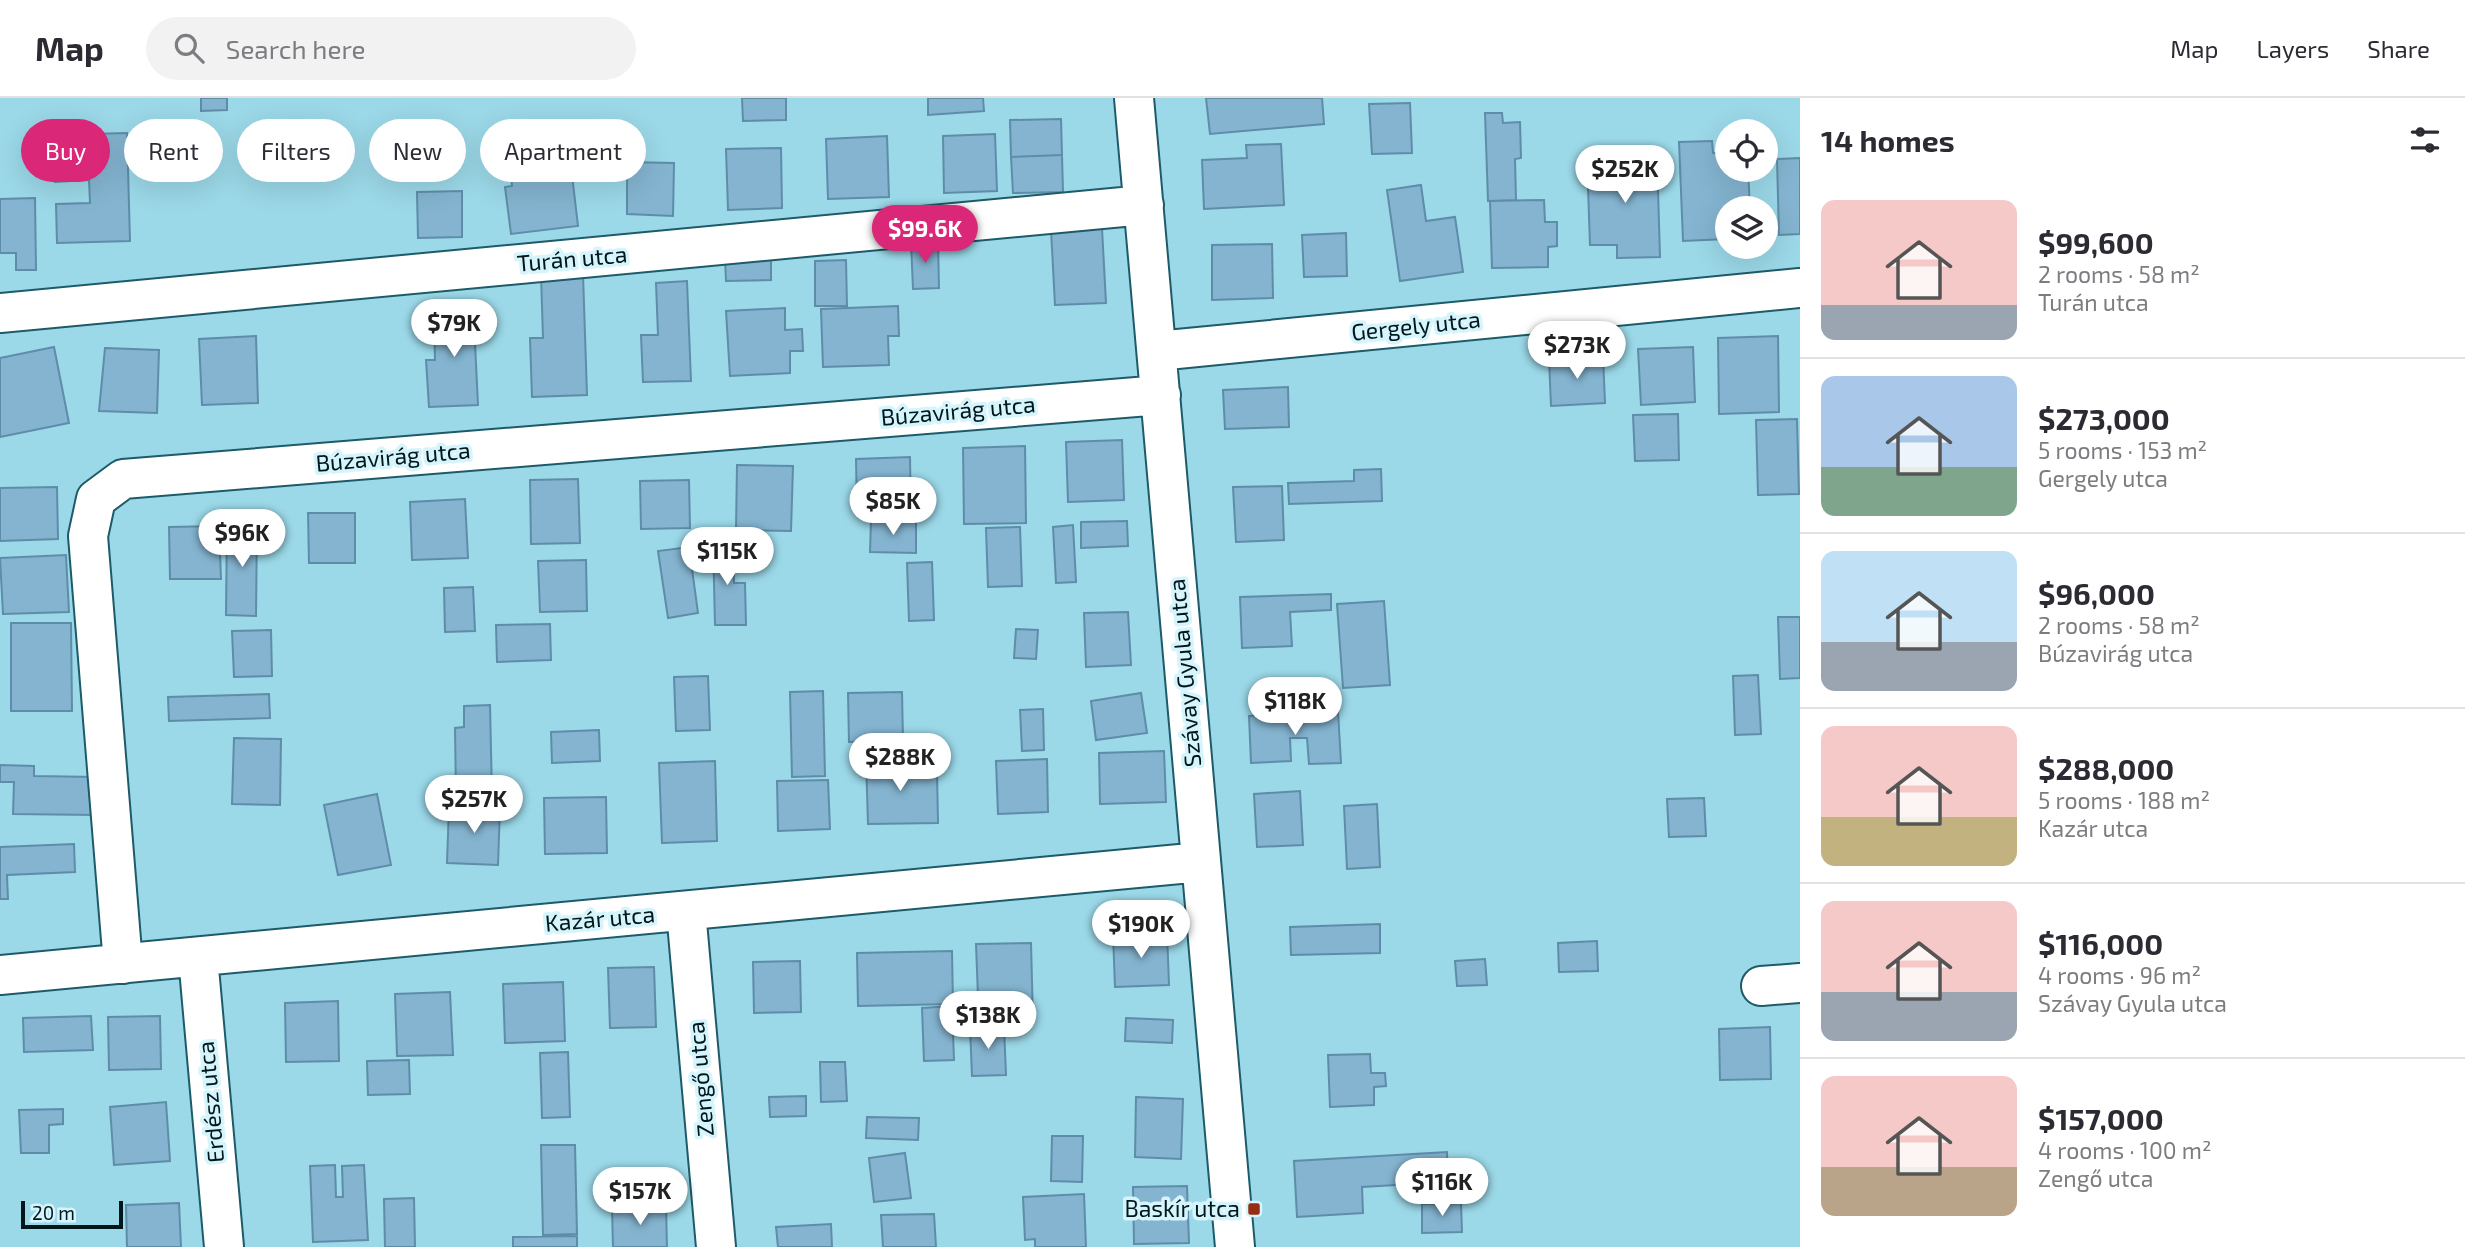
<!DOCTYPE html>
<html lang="en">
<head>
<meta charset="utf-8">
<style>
  :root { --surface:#fff; --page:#f2f2f3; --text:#2b2b33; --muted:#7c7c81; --line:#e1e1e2; --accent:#db2777 }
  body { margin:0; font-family:"Exo 2",sans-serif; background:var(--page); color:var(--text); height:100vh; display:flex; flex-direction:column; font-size:26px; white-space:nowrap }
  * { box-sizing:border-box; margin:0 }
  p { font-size:23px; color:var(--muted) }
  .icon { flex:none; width:38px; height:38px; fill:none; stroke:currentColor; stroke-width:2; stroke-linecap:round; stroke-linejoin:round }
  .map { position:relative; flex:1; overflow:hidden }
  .sheet { display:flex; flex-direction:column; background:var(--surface); width:665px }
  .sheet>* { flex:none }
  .banner { position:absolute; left:21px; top:21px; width:665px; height:63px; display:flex; gap:14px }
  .fabs { position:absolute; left:1715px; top:21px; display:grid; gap:14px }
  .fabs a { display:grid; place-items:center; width:63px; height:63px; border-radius:50%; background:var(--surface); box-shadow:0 7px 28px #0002; font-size:35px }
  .scale { position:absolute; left:21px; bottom:18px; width:102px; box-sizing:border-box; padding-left:7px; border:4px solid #00171c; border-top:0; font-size:19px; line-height:24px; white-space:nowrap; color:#00171c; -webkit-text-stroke:5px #d6f4fb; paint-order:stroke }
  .price { position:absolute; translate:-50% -60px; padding:0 16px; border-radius:24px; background:#fff; color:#222; font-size:23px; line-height:46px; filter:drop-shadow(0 2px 4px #0008) }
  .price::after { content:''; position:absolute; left:50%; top:42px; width:21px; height:16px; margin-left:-10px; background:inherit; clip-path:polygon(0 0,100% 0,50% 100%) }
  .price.on { background:var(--accent); color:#fff }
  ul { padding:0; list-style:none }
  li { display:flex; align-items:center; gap:21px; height:175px; padding:0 21px }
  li+li { border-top:2px solid var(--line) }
  li span { display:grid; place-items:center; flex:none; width:196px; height:140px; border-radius:14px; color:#555 }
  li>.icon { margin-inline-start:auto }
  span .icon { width:84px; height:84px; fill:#fffc; stroke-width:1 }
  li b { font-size:30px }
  h2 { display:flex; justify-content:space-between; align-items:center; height:84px; padding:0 21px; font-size:30px }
  .chip { padding:0 24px; border-radius:32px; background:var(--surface); box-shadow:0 7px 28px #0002; font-size:24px; line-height:63px }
  .chip.on { background:var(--accent); color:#fff }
  header { display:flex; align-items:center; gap:42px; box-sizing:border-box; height:98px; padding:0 35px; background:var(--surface); border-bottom:2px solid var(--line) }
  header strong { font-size:33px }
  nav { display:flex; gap:38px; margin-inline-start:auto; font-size:24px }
  .search { width:490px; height:63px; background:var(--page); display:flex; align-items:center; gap:18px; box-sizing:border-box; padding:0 24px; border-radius:38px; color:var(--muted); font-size:26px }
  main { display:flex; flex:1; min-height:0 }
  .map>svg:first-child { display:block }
  .building { fill:#84b4d0; stroke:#5e8da9; stroke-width:2 }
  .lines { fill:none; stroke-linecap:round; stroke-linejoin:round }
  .minor-casing { stroke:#1d5b69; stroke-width:42 }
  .minor { stroke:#fff; stroke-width:38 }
  .poi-dot { fill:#962e13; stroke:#d6f4fb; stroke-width:2.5 }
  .labels { text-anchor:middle; stroke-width:7; stroke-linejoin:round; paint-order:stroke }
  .street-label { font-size:23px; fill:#00171c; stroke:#d6f4fb }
  .poi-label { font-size:23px; fill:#00171c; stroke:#d6f4fb; text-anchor:end }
</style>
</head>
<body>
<header>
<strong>Map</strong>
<div class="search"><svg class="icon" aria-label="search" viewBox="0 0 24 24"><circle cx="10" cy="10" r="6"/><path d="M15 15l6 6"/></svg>Search here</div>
<nav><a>Map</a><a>Layers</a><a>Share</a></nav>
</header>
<main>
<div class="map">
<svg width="1800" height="1149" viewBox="0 0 1800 1149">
  <rect width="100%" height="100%" fill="#9bd8e8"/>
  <path class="building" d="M201,0H227V12L201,13Z
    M742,0H786V22L743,23Z
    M928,0H983L984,13L928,17Z
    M1206,0H1322L1324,26L1210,36Z
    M1410,5L1412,55L1372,56L1369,6Z
    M1485,15H1502L1503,25L1520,24L1521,60L1515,61L1516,102L1488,103Z
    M1061,21L1062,57L1011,59L1010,22Z
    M127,35L130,143L57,145L56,106L90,105L89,82L55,84L54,37Z
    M995,36L997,93L944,95L943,38Z
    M887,38L889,99L828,101L826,41Z
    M1712,43L1713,55L1727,54V72H1748L1750,110H1727V141L1683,143L1679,44Z
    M1281,46L1284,107L1204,111L1202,62L1247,60L1246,47Z
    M781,50L782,110L728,112L726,51Z
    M1062,57L1063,94L1013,95L1011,59Z
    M1657,57L1660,159L1617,160V147H1590L1587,60Z
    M570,60L578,128L511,136L505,89L512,88L510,68Z
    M1800,60V136L1779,137L1777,61Z
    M627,64L674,65L673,118L627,116Z
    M1421,87L1426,123L1455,119L1463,174L1400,183L1387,92Z
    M462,93V139L418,140L417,94Z
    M35,100L36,172H16V155H0V101Z
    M1544,102L1545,124H1557V148L1548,149V169L1492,170L1490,103Z
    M1102,130L1106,205L1055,207L1051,132Z
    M1346,135L1347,178L1304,179L1302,137Z
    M938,143L939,190L913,191L911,144Z
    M1272,146L1273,200L1212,202V147Z
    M771,158V182L726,183L725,160Z
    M846,162L847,208H815V163Z
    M583,176L587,297L532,299L530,240H543L541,177Z
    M687,183L691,283L643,284L641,237H658L656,185Z
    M473,203L478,307L429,309L426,262H435L434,220L447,219V204Z
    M898,208L899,238H888L889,267L823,269L821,211Z
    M785,210V232L802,231L803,253H790V275L730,278L726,213Z
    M256,238L258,305L202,307L199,241Z
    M1778,238L1779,314L1719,316L1718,240Z
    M54,249L69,325L0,339V260Z
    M1693,249L1695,304L1641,307L1638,251Z
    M105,250L159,252L157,315L99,313Z
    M1603,258L1605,305L1551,308L1549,261Z
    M1288,289L1289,329L1225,331L1223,292Z
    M1678,316L1679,362L1635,363L1633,317Z
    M1797,321L1799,396L1758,397L1756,322Z
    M1122,342L1124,402L1068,404L1066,344Z
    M1025,348L1026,425L964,426L963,350Z
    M910,359L911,414L857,415L856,361Z
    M737,367L793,368L791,433L736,432Z
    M1381,371L1382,403L1289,406L1288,385L1354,383V372Z
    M578,381L580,445L531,446L530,382Z
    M689,382L690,430L641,431L640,383Z
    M1282,388L1284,442L1236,444L1233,389Z
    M57,389L58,441L0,443V390Z
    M465,401L468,460L412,462L410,404Z
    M308,415H355V465H309Z
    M871,423L916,424V455L870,454Z
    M1127,423L1128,448L1081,450V424Z
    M227,424L257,425L256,518L226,517Z
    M1073,427L1076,484L1056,485L1053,429Z
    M219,428L221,481H170L169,429Z
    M1020,429L1022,488L988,489L986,430Z
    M733,442L734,485H745L746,527H715L713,443Z
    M689,449L698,515L668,520L658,453Z
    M66,457L69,514L3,516L0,460Z
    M586,462L587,513L540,514L538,463Z
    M932,464L934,522L909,523L907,465Z
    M473,489L475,533L445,534L444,490Z
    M1331,496V512L1290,514L1292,548L1242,550L1240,499Z
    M1384,503L1390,587L1343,590L1337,506Z
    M1128,514L1131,567L1086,569L1084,515Z
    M1778,519H1800V580L1780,581Z
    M11,525H71L72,613H11Z
    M550,526L551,562L497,564L496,527Z
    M1016,531L1038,532L1036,561L1014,560Z
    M271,532L272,578L234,579L232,533Z
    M1758,577L1761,636L1735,637L1733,578Z
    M708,578L710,632L676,633L674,579Z
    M823,593L825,678L792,679L790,594Z
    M902,594L903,642L849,644L848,595Z
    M1141,595L1147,635L1096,642L1091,603Z
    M269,596L270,620L169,623L168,599Z
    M490,607L492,697H456L455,630L464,629V608Z
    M1043,611L1044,652L1022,653L1020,612Z
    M1338,613L1341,665L1309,666L1307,640H1290L1291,663L1251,665L1249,618Z
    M599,632L600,663L552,665L551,634Z
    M234,640L281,641L280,707L232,706Z
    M1164,653L1166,704L1100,706L1099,655Z
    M902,659L903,674L937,673L938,725L868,726L866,660Z
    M1047,661L1048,714L998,716L996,663Z
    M715,663L717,743L662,745L659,665Z
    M0,667L34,668V678L96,679V717L13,716L14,684H0Z
    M828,682L830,731L778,733L777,683Z
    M1300,693L1303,747L1257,749L1254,696Z
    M377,696L391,767L338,777L324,707Z
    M606,699L607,755L545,756L544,700Z
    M1704,700L1706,738L1669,739L1667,701Z
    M1377,706L1380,769L1347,771L1344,708Z
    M449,708L500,710L498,767L447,765Z
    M74,746L75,774L7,777L8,801H0V749Z
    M1380,826V855L1291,857L1290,829Z
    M1167,834L1169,887L1115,889L1113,836Z
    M1597,843L1598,873L1559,874L1558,845Z
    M1031,845L1033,923L1004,924L1003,899H978L976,846Z
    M952,853L953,906L858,908L857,855Z
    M1485,861L1487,887L1457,888L1455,863Z
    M800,863L801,914L754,915L753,864Z
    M654,869L656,929L610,930L608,870Z
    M563,884L565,943L505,945L503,886Z
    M450,894L453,957L397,958L395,896Z
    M338,903L339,963L286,964L285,905Z
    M952,908L954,962L924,963L922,910Z
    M91,918L93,952L24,954L23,920Z
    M160,918L161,971L109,972L108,919Z
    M1126,920L1173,922L1172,945L1125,943Z
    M970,929H1004L1006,977L972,978Z
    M1770,929L1771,981L1720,982L1719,931Z
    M568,954L570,1019L542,1020L540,955Z
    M1370,956L1371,975H1385L1386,988L1374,989V1007L1330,1009L1328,957Z
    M409,962L410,996L368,997L367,963Z
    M820,964H845L847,1003L821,1004Z
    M806,998V1018L770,1019L769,999Z
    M1136,999L1183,1001L1181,1061L1135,1059Z
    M166,1004L170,1063L114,1067L110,1009Z
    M63,1011V1026L49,1027V1055H21L19,1012Z
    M867,1019L919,1020L918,1042L866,1040Z
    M1052,1038H1083L1082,1084L1051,1083Z
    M541,1047H575L577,1136L543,1137Z
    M1447,1054L1448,1084L1362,1089L1363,1115L1297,1119L1294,1063Z
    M905,1055L911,1100L874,1104L869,1060Z
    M335,1067L336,1099H343L342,1068L364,1067L368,1142L313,1144L310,1068Z
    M1187,1088L1189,1145L1134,1146L1133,1089Z
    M1084,1096L1086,1149H1035V1141L1025,1142L1023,1099Z
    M414,1100L415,1149H385L384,1101Z
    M179,1105L181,1149H127L126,1107Z
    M1461,1105L1462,1134L1422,1135V1106Z
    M666,1108L667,1149H613L612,1109Z
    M934,1116L936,1149H883L881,1117Z
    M831,1126L832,1149H778L776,1129Z
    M577,1138V1149H513V1139Z"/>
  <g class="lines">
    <defs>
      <path id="minor" d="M1134,0L1235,1149
        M0,215L1144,107
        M1157,253L1800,190
        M686,813L716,1149
        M198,859L224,1149
        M123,866L88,438L96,401L123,381L1161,297
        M0,877L1201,764
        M1761,888L1800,885"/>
    </defs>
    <use href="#minor" class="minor-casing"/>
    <use href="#minor" class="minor"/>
  </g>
  <rect class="poi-dot" x="1247" y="1104" width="14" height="14" rx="3.5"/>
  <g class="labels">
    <g class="street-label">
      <text transform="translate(572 161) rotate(-5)" y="8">Turán utca</text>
      <text transform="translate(1416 228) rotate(-6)" y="8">Gergely utca</text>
      <text transform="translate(958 313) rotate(-5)" y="8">Búzavirág utca</text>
      <text transform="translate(393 359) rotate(-5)" y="8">Búzavirág utca</text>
      <text transform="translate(1185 575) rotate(-95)" y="8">Szávay Gyula utca</text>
      <text transform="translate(600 821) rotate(-5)" y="8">Kazár utca</text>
      <text transform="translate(701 981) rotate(-95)" y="8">Zengő utca</text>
      <text transform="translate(211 1004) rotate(-95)" y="8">Erdész utca</text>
    </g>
    <g class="poi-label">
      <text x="1240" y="1119">Baskír utca</text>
    </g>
  </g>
</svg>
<div class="fabs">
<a><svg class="icon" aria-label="locate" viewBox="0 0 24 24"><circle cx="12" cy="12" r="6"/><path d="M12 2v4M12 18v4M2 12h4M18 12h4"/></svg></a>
<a><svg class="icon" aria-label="layers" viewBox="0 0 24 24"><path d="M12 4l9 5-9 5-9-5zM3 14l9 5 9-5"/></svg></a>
</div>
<div class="scale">20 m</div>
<b class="price" style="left:1625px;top:107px">$252K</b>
<b class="price on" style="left:925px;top:167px">$99.6K</b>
<b class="price" style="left:454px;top:261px">$79K</b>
<b class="price" style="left:1577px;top:283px">$273K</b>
<b class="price" style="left:893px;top:439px">$85K</b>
<b class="price" style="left:242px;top:471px">$96K</b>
<b class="price" style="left:727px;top:489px">$115K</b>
<b class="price" style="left:1295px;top:639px">$118K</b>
<b class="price" style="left:900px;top:695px">$288K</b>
<b class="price" style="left:474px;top:737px">$257K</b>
<b class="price" style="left:1141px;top:862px">$190K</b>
<b class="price" style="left:988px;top:953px">$138K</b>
<b class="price" style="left:1442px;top:1120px">$116K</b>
<b class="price" style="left:640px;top:1129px">$157K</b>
<div class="banner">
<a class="chip on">Buy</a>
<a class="chip">Rent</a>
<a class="chip">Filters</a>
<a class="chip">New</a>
<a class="chip">Apartment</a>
</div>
</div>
<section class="sheet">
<h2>14 homes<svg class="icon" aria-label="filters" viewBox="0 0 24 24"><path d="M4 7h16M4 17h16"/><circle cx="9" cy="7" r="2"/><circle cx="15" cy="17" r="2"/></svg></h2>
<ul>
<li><span style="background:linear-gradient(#f6c9c9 75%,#9aa5b1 0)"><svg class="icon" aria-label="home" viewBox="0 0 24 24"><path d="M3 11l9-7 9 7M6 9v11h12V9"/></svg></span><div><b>$99,600</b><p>2 rooms · 58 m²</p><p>Turán utca</p></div></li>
<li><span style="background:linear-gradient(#a9c7e8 65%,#7fa58c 0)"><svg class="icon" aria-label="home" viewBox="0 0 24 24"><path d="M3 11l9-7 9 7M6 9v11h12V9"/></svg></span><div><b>$273,000</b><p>5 rooms · 153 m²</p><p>Gergely utca</p></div></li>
<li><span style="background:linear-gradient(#bfe0f5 65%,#9aa5b1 0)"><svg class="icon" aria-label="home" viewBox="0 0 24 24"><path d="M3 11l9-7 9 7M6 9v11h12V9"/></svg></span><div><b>$96,000</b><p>2 rooms · 58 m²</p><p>Búzavirág utca</p></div></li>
<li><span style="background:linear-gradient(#f6c9c9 65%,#c2b280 0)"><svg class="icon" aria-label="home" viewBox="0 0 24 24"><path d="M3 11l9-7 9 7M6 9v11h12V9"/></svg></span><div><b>$288,000</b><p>5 rooms · 188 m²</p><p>Kazár utca</p></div></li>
<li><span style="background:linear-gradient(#f6c9c9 65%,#9aa5b1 0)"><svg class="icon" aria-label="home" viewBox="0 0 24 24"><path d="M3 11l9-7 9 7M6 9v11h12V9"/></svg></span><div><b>$116,000</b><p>4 rooms · 96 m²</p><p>Szávay Gyula utca</p></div></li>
<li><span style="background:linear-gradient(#f6c9c9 65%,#b9a48a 0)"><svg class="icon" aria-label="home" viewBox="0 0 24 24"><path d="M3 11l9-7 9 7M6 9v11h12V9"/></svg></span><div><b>$157,000</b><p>4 rooms · 100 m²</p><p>Zengő utca</p></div></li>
</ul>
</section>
</main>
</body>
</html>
